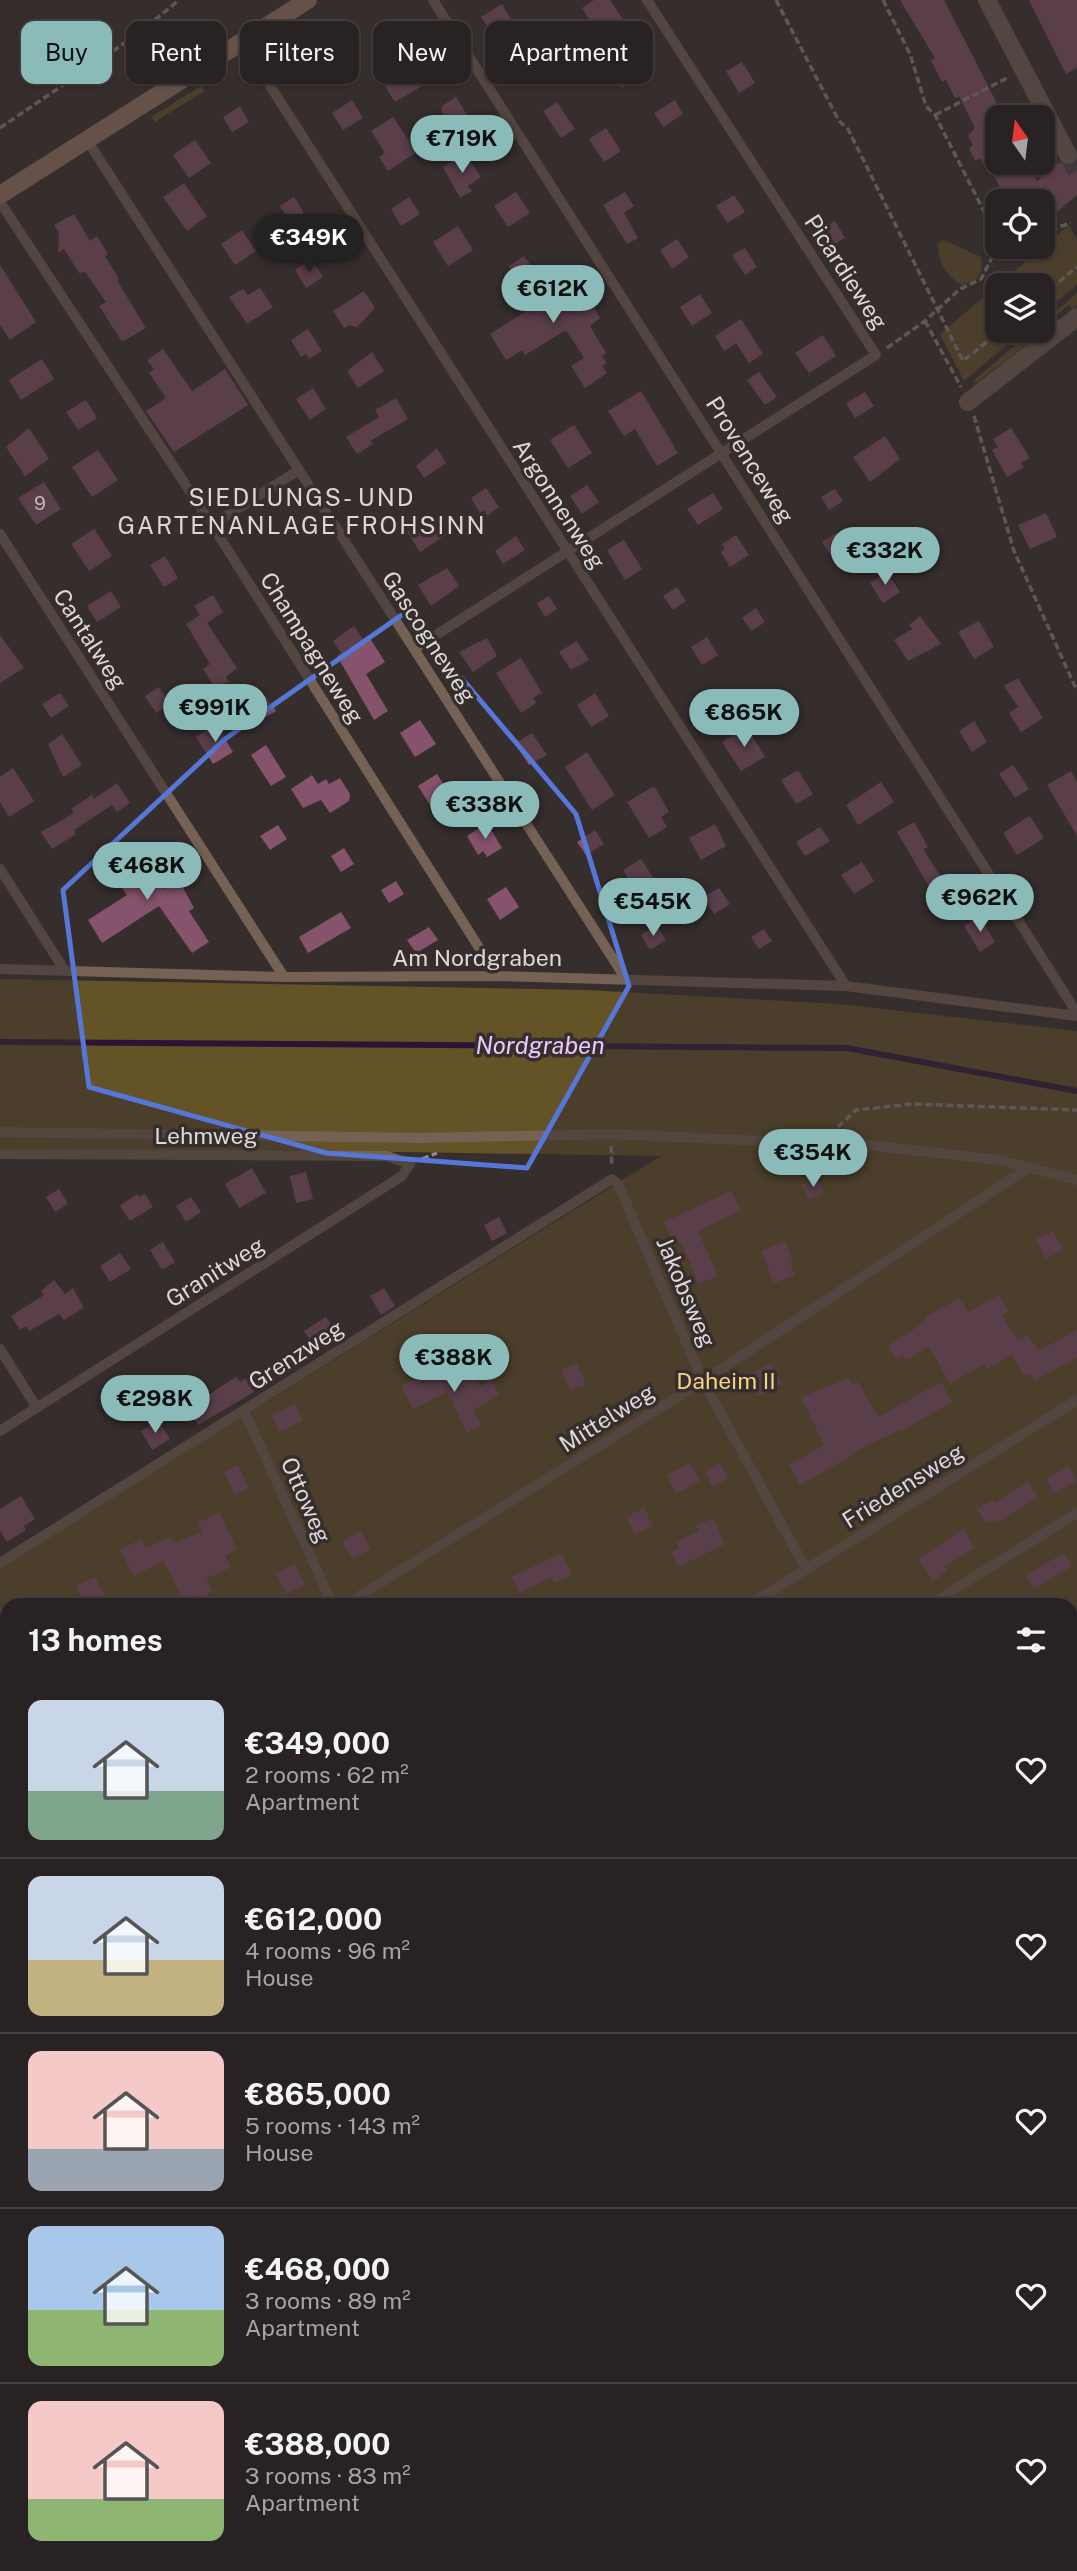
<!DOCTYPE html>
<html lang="en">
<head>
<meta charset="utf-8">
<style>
  :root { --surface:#282222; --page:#302a2a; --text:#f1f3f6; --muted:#a5a4a5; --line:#443f40; --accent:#8bbbb9 }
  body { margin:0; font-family:"Public Sans",sans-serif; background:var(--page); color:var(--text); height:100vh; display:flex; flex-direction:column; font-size:26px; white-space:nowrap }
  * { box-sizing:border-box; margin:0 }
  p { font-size:23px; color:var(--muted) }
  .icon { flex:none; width:38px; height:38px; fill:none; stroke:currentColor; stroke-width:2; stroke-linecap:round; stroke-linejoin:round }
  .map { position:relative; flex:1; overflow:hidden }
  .details { position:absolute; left:0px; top:1598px; width:1078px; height:975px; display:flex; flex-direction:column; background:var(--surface); border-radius:21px 21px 0 0; box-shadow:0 2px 5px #0004,0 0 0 2px var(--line) }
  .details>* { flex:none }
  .top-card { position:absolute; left:21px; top:21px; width:700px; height:63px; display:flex; gap:14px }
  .needle { width:46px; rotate:346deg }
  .fabs { position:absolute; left:985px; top:105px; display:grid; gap:14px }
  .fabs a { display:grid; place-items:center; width:70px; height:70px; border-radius:14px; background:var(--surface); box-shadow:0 2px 5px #0004,0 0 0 2px var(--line); font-size:35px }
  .price { position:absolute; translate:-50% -60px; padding:0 16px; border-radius:24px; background:var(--accent); color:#111; font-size:23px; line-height:46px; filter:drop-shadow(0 2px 4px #0008) }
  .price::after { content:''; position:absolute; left:50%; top:42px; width:21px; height:16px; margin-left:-10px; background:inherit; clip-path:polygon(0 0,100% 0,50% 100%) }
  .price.current { background:#222; color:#fff }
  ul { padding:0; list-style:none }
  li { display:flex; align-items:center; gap:21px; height:175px; padding:0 28px }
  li+li { border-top:2px solid var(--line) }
  li span { display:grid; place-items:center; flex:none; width:196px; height:140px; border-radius:14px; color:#555 }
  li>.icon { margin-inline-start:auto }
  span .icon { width:84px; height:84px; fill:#fffc; stroke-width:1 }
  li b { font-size:30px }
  h2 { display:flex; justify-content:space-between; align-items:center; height:84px; padding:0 28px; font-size:30px }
  .pill { padding:0 24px; border-radius:14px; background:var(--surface); box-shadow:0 2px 5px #0004,0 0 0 2px var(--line); font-size:24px; line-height:63px }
  .pill.current { background:var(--accent); color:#111 }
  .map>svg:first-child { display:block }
  .green { fill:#645326; fill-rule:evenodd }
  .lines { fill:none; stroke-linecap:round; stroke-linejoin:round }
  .stream { stroke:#2d1338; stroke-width:6 }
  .building { fill:#85536c }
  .street-tunnel { stroke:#4f4847; stroke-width:18; stroke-dasharray:18 9; stroke-linecap:butt }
  .path { stroke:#8f8988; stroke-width:3.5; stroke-dasharray:7 3.5; stroke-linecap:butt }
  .lane { stroke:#766254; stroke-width:10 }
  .street { stroke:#766254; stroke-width:18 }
  .secondary { stroke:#9d7d68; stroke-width:18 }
  .marked { fill:none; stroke:#5777d8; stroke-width:5; stroke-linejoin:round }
  .labels { text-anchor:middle; stroke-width:7; stroke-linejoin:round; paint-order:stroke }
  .number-label { font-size:19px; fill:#c7b7bd }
  .street-label { font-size:23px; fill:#ddd8d8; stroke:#362e2d }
  .park-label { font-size:23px; fill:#f3d485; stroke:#362e2d }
  .neighbourhood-label { font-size:24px; letter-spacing:2px; fill:#e0d5d5; stroke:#362e2d }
  .water-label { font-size:24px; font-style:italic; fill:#ebc6fd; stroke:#362e2d }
</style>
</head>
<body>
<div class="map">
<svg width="1077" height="2571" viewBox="0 0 1077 2571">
  <rect width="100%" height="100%" fill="#362e2d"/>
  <path class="green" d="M201,86L204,91L155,122L151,117Z
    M1069,225L1077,240V285L1043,313V285H998Z
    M944,240L981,257L982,270L977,279L962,285C946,276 938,262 938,244Z
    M998,285V331H1023L964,381L940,334Z
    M1077,293V305L1072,309L1069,305L1044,324L1046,329L1041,333L1043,322Z
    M1032,331H1036L1025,339L1028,343L976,383L973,381Z
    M0,979L586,990L839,1004L1077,1031V2571H0V1568L661,1156L278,1150L0,1159ZM7,1605H1071V2566H7Z"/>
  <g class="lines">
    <path class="stream" d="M0,1042L847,1048L1077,1091"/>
  </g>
  <path class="building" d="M594,0H610L625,23L600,37L582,8Z
    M900,0H944L1004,117H998V161L995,163H1027L1037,181L1059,162L1068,166L1077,162V195L1043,224V201H1007L989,166L985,168L980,158L975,161L969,148L973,145L968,136L975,128L959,96L955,98L946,80L942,82L931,60L935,58Z
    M1029,0H1077V68L1066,74Z
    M502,4L512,21L509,23L512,28L495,38L481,17Z
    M546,34L558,52L528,71L517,53Z
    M321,54L329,67L312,78L304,65Z
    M401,59L405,64L408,62L422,86L395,102L377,74Z
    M742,62L755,83L739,93L726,71Z
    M627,65L636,79L622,88L613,73Z
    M456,97L467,115L451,125L441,110L442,106Z
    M352,100L363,118L343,130L332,113Z
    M675,100L683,114L663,127L654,113Z
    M557,102L575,129L561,138L543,111Z
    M240,106L249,122L232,132L223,117Z
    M393,117L417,152L388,171L379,157L385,153L371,131Z
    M606,128L621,151L604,162L589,139Z
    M195,140L211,163L189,178L173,155Z
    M465,153L481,177L468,186L472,191L460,198L443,167Z
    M184,183L207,216L187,231L163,197Z
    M516,192L530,213L508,227L494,206Z
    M625,192L634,206L624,213L638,238L627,244L603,205Z
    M734,195L745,212L727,223L716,206Z
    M294,197L304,213L290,222L280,206Z
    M409,197L420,214L401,226L391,209Z
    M74,214L90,241L97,236L108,254L105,256L119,279L117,280L146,328L122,342L99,306L106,302L85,272L79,273L64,249L58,253L59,233L54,225Z
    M835,221L845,238L829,247L819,230Z
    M458,226L473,250L448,266L433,242Z
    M242,230L256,251L235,265L221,244Z
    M677,239L689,257L672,269L660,250Z
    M745,248L757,267L745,275L732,255Z
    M524,256L558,303L582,288L600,318L590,326L606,353L602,356L607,363L602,366L607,373L585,388L571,366L584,358L566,330L525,355L522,350L506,360L490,334L538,304L520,276L516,278L509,266Z
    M311,259L323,277L306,288L295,270Z
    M0,265L36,322L10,340L0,325Z
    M260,288L273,307L247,324L229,297L243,289L248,295Z
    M364,291L375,308L357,327L349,325L344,328L333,311Z
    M700,294L712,313L692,326L680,307Z
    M741,319L763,354L749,363L736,343L724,351L715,336Z
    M308,329L322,351L309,359L306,354L301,357L291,340Z
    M823,335L836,356L809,373L795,353Z
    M163,349L192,391L225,369L248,405L174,452L146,411L166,398L149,373L154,369L147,360Z
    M372,352L384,371L358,388L347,371Z
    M42,359L54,379L21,400L9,380Z
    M759,372L777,397L765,405L747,380Z
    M313,388L326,409L310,420L296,399Z
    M641,391L678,453L657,466L635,429L624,436L608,411Z
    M865,392L874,406L855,418L846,403Z
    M396,398L408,419L370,441L373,444L357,454L346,437L379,417L375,410Z
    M86,400L97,418L78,430L66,412Z
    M574,425L592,453L568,468L550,440Z
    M29,428L49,459L25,476L6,447Z
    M1011,428L1030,458L1021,463L1024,467L1007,477L992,450L998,447L993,439Z
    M885,436L900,459L870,482L853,457Z
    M437,448L446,463L424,478L416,466Z
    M98,450L118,480L92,497L72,467Z
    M44,482L61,509L36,525L18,498Z
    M587,485L599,502L582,514L570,496Z
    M486,488L499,507L487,516L484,510L480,513L471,498Z
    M835,489L843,501L829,510L821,497Z
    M713,493L723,509L698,525L687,509Z
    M1046,513L1057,537L1030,549L1018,525Z
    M430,517L443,537L420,552L407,532Z
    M94,529L112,556L89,571L71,544Z
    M836,533L839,538L846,533L858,553L837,566L822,542Z
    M736,535L749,555L730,567L721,552L725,549L722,544Z
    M516,536L525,550L503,564L495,551Z
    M624,540L642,569L625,580L607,550Z
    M165,556L178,578L164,587L150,565Z
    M447,568L459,586L431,606L418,585Z
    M887,572L900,592L883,603L870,583Z
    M677,587L686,601L673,610L663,596Z
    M111,591L121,607L97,622L87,606Z
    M213,595L223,612L207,623L237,668L226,677L229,682L214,686L203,669L210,664L186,624L200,615L194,606Z
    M549,596L557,609L545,617L537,603Z
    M756,608L765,622L751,631L742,618Z
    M920,616L941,644L908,661L894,640L912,629L909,625Z
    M979,621L994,647L974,659L958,632Z
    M354,626L363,639L368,635L385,662L366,674L388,711L374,720L337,656L341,653L333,641Z
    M0,635L24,668L0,683Z
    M707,637L718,655L702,665L691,647Z
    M487,638L497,656L473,672L459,652Z
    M577,641L589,660L571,670L559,652Z
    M521,658L542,693L533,698L536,703L521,713L496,673Z
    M1018,678L1043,718L1021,732L1009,713L1018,707L1004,686Z
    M159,687L170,704L156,713L145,696Z
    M60,693L69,706L51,718L42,704Z
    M595,693L609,716L591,727L577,705Z
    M265,695L276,711L258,721L248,705Z
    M420,720L436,744L415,757L400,733Z
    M974,721L987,742L972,752L959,731Z
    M216,724L233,752L213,764L196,737Z
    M747,727L765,757L741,771L722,742Z
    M532,733L547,755L529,765L515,743Z
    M62,734L82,765L63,777L48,744Z
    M266,745L286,777L271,786L251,755Z
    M587,752L615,795L592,810L565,767Z
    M1013,765L1029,789L1015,798L999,774Z
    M13,768L34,801L9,817L0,802V777Z
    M798,770L813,794L796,804L781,780Z
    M1071,771L1077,782V836L1047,785Z
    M437,774L454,800L435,813L418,786Z
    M312,775L318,784L326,779L329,784L340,778L350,794L349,801L330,813L321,800L303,808L291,789Z
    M881,782L894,802L858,825L846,805Z
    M117,783L130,803L117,812L112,805L74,830L76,834L52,849L41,832L74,813L71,809L92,795L94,799Z
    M654,786L669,812L661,817L667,827L649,838L627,802Z
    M1030,816L1044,838L1017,855L1003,833Z
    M914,822L928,847L923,849L943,880L930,888L897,832Z
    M487,823L502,848L487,857L483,851L478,855L467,836Z
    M715,824L726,846L701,860L689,838Z
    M278,825L287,839L270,850L260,836Z
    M820,827L830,841L805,856L796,842Z
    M595,830L604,844L586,855L577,842Z
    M133,843L163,889L179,880L194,908L189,911L209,942L192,953L159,906L102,943L88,920L127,895L117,881L122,878L109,858Z
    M344,848L354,864L341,872L331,856Z
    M641,859L654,879L636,891L623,870Z
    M862,862L874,881L854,894L841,875Z
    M396,881L404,894L389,903L381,890Z
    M506,887L519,907L500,920L487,899Z
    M719,888L730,904L714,914L703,897Z
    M341,912L351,928L308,953L299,937Z
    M979,916L995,942L980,952L964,926Z
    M656,925L666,940L650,950L641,935Z
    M429,927L438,940L416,953L407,940Z
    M764,929L772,941L759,949L751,937Z
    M252,1168L266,1193L239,1208L225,1184Z
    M306,1172L313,1199L296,1203L290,1176Z
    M817,1178L824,1193L809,1200L802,1185Z
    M59,1189L68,1204L55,1212L46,1197Z
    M731,1191L741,1210L698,1231L718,1276L699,1284L681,1242L674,1245L664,1222Z
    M137,1194L139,1197L145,1194L153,1207L130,1221L120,1206Z
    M191,1197L201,1212L186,1222L176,1206Z
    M499,1217L507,1233L492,1241L484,1225Z
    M1053,1231L1063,1250L1046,1259L1036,1239Z
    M785,1241L793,1261L790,1263L795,1275L774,1283L761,1251Z
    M163,1242L175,1262L162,1270L150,1250Z
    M120,1253L131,1269L110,1282L100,1266Z
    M54,1280L65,1294L73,1288L84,1308L64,1320L59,1314L29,1331L26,1326L20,1330L11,1316L44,1295L41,1291Z
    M384,1288L395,1306L381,1315L370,1296Z
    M999,1295L1008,1311L1002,1315L1018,1341L1028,1335L1039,1351L1077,1330V1358L1034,1381L1030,1373L1024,1376L1012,1355L987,1369L984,1364L950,1384L929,1346L906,1361L902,1355L896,1359L888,1346L925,1322L926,1317L959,1298L968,1312Z
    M326,1317L334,1329L318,1342L312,1343L304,1331Z
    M771,1363L782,1384L758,1397L747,1376Z
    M577,1364L586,1385L570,1390L561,1370Z
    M467,1365L481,1386L491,1380L499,1395L473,1410L481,1425L467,1433L447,1392L413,1409L401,1386L419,1377L422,1384Z
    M236,1377L240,1382L246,1378L254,1392L198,1425L177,1391L194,1380L205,1397Z
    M849,1378L852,1384L858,1382L878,1417L941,1382L952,1402L900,1432L899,1430L852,1453L853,1455L800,1485L789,1465L824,1445L801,1397Z
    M295,1404L303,1421L279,1432L272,1415Z
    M158,1421L170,1439L152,1450L141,1431Z
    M690,1463L700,1481L676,1494L667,1475Z
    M720,1463L728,1478L713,1487L705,1472Z
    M238,1465L249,1488L235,1495L224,1472Z
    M1068,1466L1077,1480L1054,1494L1046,1479Z
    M1028,1482L1038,1497L996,1523L994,1519L986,1524L977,1509L993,1500L995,1503Z
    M21,1496L35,1519L24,1526L26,1530L7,1542L0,1531V1509Z
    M644,1508L653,1526L635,1535L626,1517Z
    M219,1513L237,1549L225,1556L231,1567L206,1579L213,1591L195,1601L192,1594L183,1599L163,1561L134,1576L120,1550L141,1539L146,1548L171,1537L174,1543L202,1532L198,1523Z
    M713,1518L725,1544L678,1567L671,1552L679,1548L676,1542L699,1531L696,1526Z
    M963,1529L975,1548L944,1566L947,1571L933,1581L918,1559Z
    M360,1531L371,1549L353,1559L342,1542Z
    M562,1553L572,1575L554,1583L551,1577L520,1593L511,1577Z
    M1064,1553L1072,1566L1034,1589L1026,1575Z
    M295,1564L305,1585L286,1594L276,1573Z
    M95,1577L104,1595L86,1604L76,1586Z"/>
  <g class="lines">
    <path class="street-tunnel" d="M1068,155L1077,172"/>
    <path class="path" d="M776,0L839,121L848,129L963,361L1000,331
      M883,0L910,54L926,106L935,115L998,239
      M935,115L1009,77
      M0,128L138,34L179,0
      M1043,237L1050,230L1071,223
      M1030,247H1032
      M1043,295L1077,267
      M925,321L961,387
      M887,348L925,321L960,289L981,279L998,246
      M974,416L1014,551L1077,691
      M838,1127L856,1110L912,1104L1077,1110
      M611,1146L612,1167
      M422,1159L437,1153
      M1071,1716L1077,1712
      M1071,1898L1077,1909
      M1071,2154L1077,2150
      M1071,2340L1077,2336
      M0,2459L7,2454
      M0,2496L7,2492
      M1071,2518L1077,2515
      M0,2534L7,2530
      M388,2566L391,2571
      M878,2566L881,2571
      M44,2571L53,2566
      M181,2571L190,2566
      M782,2571L792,2566
      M987,2571L996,2566"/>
    <path class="lane" d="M433,0L1077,1013
      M242,42L846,986
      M87,140L626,979
      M0,202L212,525L497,976
      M212,525L299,470
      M0,534L284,977
      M414,649L876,355L647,0
      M0,869L65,971
      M0,969L284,977L497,976L846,986L1077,1016
      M0,1132L421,1138L610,1134L761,1141L824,1140L999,1160L1077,1180
      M0,1154L387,1156L410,1164L402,1176L0,1431
      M0,1349L37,1408
      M244,1411L333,1605
      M0,1563L612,1179L618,1184L703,1381L806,1569
      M345,1605L703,1381L1028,1168
      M749,1605L1077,1400
      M929,1605L1077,1513
      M0,1824L7,1820
      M0,2073L7,2069"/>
    <path class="street" d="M987,0L1068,155
      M968,402L1077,317"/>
    <path class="secondary" d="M0,195L308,0"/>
  </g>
  <path d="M0 0H1077V2571H0ZM406,612L576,814L629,986L527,1168L326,1153L89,1087L63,890L225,739Z" fill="#362e2d" fill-opacity=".55" fill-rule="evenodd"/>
  <path class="marked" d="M406,612L576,814L629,986L527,1168L326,1153L89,1087L63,890L225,739Z"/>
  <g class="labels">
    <g class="number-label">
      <text x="40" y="510">9</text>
    </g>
    <g class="street-label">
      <text transform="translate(846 272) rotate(57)" y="8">Picardieweg</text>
      <text transform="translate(750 460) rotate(58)" y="8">Provenceweg</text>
      <text transform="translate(559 504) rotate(57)" y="8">Argonnenweg</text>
      <text transform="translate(429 637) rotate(57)" y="8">Gascogneweg</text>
      <text transform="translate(90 639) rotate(57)" y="8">Cantalweg</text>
      <text transform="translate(312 648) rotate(58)" y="8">Champagneweg</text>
      <text x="477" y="966">Am Nordgraben</text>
      <text x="206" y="1144">Lehmweg</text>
      <text transform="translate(215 1272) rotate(-32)" y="8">Granitweg</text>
      <text transform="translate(686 1292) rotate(67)" y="8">Jakobsweg</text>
      <text transform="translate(296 1355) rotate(-33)" y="8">Grenzweg</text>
      <text transform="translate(607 1418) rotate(-32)" y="8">Mittelweg</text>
      <text transform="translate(903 1486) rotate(-32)" y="8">Friedensweg</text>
      <text transform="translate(306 1500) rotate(66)" y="8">Ottoweg</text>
    </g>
    <g class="park-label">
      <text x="726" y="1389">Daheim II</text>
    </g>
    <g class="neighbourhood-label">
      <text x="302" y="506">SIEDLUNGS- UND<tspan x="302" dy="28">GARTENANLAGE FROHSINN</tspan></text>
    </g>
    <g class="water-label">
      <text x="540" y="1054">Nordgraben</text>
    </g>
  </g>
</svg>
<div class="fabs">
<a><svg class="needle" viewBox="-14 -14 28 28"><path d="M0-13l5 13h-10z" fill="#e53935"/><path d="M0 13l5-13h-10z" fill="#a5a4a5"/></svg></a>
<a><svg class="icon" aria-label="locate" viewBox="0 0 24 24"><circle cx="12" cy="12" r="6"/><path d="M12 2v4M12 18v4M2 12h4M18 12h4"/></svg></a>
<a><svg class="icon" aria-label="layers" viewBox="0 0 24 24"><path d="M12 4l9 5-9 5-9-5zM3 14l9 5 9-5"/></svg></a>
</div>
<b class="price" style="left:462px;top:175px">€719K</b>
<b class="price current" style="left:309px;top:274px">€349K</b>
<b class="price" style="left:553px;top:325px">€612K</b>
<b class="price" style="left:885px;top:587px">€332K</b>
<b class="price" style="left:215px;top:744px">€991K</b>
<b class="price" style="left:744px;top:749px">€865K</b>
<b class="price" style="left:485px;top:841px">€338K</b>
<b class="price" style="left:147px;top:902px">€468K</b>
<b class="price" style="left:980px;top:934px">€962K</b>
<b class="price" style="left:653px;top:938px">€545K</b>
<b class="price" style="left:813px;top:1189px">€354K</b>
<b class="price" style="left:454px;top:1394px">€388K</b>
<b class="price" style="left:155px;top:1435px">€298K</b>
<div class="top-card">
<a class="pill current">Buy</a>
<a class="pill">Rent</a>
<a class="pill">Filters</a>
<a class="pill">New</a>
<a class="pill">Apartment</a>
</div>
<section class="details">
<h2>13 homes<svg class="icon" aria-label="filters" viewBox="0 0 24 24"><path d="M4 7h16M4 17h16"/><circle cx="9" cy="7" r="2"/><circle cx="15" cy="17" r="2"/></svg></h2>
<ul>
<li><span style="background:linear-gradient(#c9d6e8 65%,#7fa58c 0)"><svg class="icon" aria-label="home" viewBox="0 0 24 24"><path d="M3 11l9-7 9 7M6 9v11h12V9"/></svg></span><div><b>€349,000</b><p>2 rooms · 62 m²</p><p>Apartment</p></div><svg class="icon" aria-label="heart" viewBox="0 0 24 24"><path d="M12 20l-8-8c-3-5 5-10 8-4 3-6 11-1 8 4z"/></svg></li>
<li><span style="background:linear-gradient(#c9d6e8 60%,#c2b280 0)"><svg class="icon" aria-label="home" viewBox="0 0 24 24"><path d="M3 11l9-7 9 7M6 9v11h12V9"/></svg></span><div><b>€612,000</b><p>4 rooms · 96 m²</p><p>House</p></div><svg class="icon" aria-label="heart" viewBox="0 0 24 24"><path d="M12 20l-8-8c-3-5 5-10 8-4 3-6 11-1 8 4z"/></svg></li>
<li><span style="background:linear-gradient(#f6c9c9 70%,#9aa5b1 0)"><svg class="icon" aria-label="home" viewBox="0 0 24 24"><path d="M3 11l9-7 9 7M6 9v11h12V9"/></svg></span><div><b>€865,000</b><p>5 rooms · 143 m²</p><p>House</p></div><svg class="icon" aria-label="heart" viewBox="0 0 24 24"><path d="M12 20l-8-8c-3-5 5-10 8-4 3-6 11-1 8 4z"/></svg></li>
<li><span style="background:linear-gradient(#a9c7e8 60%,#8fb573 0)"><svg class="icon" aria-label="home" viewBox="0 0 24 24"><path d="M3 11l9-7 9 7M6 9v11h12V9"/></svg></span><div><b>€468,000</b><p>3 rooms · 89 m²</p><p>Apartment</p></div><svg class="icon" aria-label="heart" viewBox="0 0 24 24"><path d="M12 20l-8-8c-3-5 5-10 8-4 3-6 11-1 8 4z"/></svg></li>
<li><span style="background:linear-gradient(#f6c9c9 70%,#8fb573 0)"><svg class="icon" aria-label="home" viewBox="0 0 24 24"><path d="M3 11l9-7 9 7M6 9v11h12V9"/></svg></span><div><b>€388,000</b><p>3 rooms · 83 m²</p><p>Apartment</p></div><svg class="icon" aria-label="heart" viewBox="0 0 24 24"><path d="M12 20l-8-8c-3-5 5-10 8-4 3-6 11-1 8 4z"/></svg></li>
</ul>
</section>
</div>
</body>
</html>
